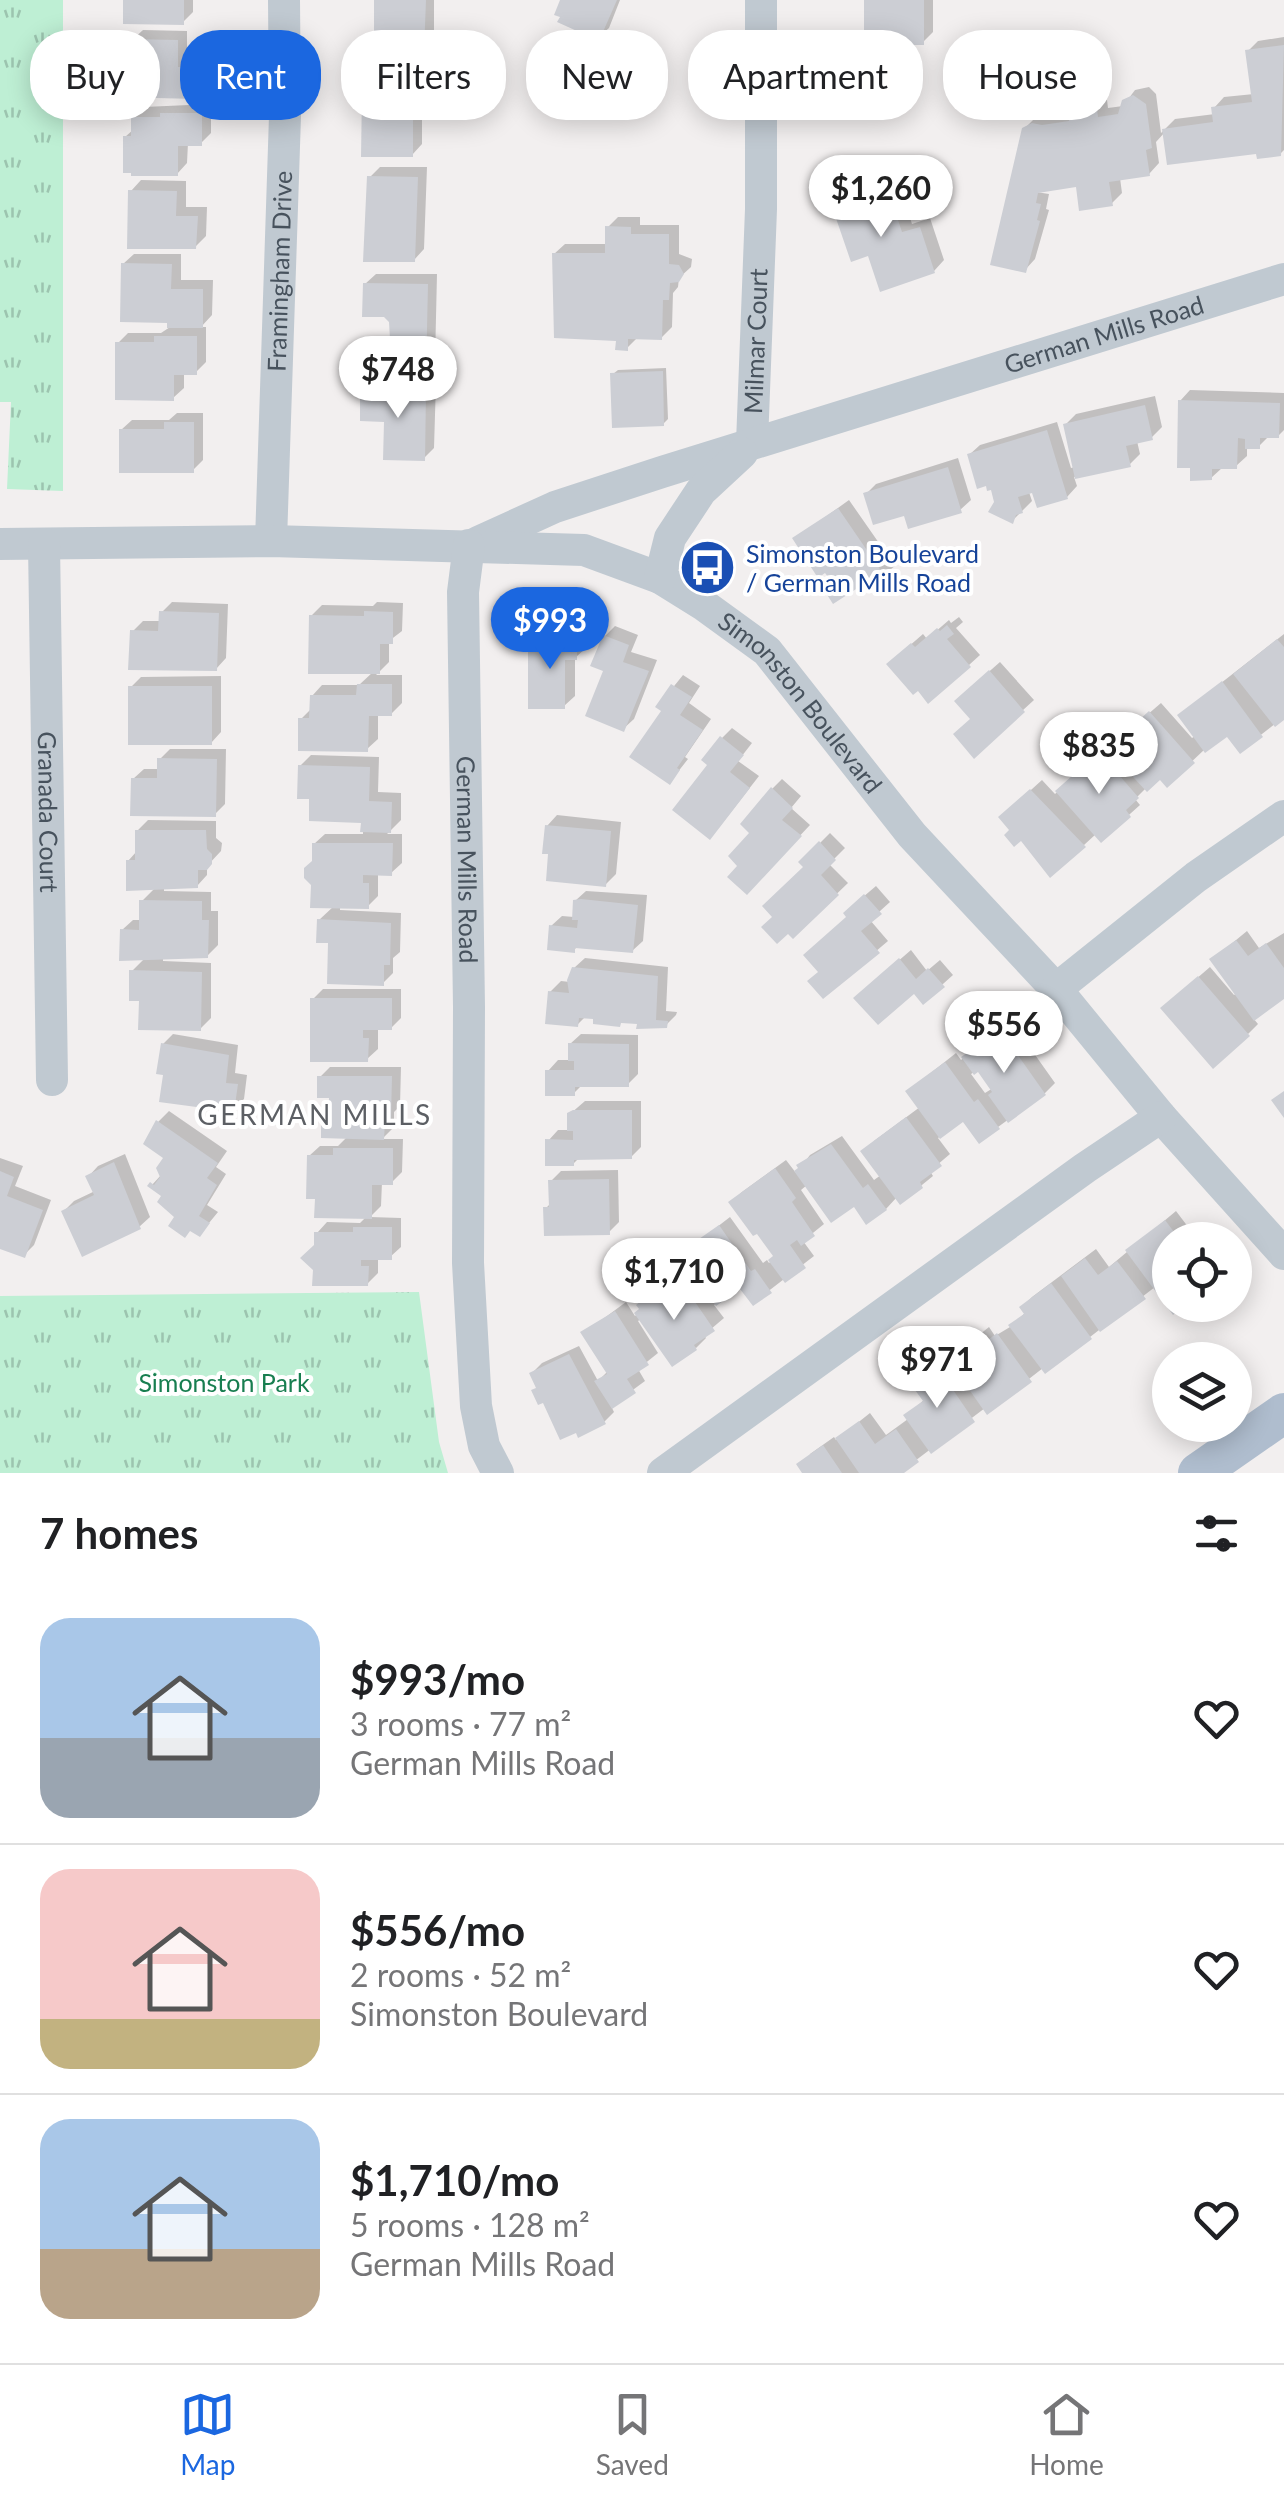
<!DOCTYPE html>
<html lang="en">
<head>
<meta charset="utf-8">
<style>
  :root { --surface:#fff; --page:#f2f2f2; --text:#202124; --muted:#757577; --line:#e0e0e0; --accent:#1b67e0 }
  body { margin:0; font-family:Lato,sans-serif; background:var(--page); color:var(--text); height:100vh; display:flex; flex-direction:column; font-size:38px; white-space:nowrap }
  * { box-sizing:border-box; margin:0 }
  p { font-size:32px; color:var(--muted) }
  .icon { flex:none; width:55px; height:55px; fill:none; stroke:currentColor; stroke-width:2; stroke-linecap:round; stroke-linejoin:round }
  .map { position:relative; height:1473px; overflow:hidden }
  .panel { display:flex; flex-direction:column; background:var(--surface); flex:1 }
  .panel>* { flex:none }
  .banner { position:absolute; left:30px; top:30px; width:1225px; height:90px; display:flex; gap:20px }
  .buttons { position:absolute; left:1152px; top:1222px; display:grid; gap:20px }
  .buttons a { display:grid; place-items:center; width:100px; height:100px; border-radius:50%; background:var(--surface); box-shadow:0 5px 25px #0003; font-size:50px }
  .price { position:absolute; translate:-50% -85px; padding:0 22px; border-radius:35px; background:#fff; color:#222; font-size:32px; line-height:65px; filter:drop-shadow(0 2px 5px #0008) }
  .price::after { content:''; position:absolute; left:50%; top:60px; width:30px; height:22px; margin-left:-15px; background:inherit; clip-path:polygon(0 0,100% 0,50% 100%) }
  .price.active { background:var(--accent); color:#fff }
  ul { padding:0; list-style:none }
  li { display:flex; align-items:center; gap:30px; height:250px; padding:0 40px }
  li+li { border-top:2px solid var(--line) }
  li span { display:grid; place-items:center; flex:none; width:280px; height:200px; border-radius:30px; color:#555 }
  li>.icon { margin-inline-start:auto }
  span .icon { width:120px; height:120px; fill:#fffc; stroke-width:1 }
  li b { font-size:42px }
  h2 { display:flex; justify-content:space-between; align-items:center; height:120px; padding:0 40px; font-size:42px }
  .chip { padding:0 35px; border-radius:40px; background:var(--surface); box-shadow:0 5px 25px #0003; font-size:35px; line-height:90px }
  .chip.active { background:var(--accent); color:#fff }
  .tabs { display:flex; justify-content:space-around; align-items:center; height:140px; border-top:2px solid var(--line); background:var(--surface); font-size:28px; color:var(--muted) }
  .tabs a { display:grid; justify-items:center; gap:5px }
  .tabs .active { color:var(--accent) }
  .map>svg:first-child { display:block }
  .park { fill:url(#park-tufts) }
  .shadow { fill:#0003; fill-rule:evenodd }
  .building { fill:#ccced4 }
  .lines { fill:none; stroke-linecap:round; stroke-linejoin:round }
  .minor { stroke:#c0c9d1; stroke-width:32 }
  .major { stroke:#afbdce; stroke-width:40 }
  .labels { text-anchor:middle; stroke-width:8; stroke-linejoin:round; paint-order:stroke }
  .street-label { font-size:25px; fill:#47525d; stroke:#fff }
  .transit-label { font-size:25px; fill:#164399; stroke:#fff; text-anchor:start }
  .park-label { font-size:25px; fill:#187e50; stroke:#fff }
  .neighbourhood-label { font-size:28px; letter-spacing:2.5px; fill:#5c5f64; stroke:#fff }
</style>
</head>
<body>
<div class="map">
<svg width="1284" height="1473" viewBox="0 0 1284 1473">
  <defs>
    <pattern id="park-tufts" width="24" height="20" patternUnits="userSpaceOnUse" patternTransform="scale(2.5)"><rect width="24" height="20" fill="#beefd4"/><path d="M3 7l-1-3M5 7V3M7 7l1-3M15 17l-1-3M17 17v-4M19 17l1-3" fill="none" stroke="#9cc4af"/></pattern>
  </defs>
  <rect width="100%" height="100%" fill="#f2efef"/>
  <path class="park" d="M0,0H63V491L7,489L11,402H0Z
    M419,1292L439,1442L448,1473H0V1296Z"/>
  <path class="shadow" d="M125,0H193V12L183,22Z
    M376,0H434V39L420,53H427V82L422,87V144L412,155L364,93L375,82H385V63L399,49Z
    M565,0H620L609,28L598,38Z
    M867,0H933V32L922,43Z
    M143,30L187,31V58H207L206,86L196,97L118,69L132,59V40Z
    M1284,37V150L1280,154L1165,132L1156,142L1159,163L1149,174L1120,178L1122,193L1112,203L1078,184L1036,192L1049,194L1046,209L1049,210L1035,259L1025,270L1024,129L1035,118L1044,114H1071L1082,103L1107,100L1108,108L1123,106L1135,90L1149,87L1156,94L1161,133L1175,119L1215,114L1214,108L1224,97L1254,94L1248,51L1258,41Z
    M211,104V133L201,143H188L187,163L177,174L125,137L134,129V118L144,107Z
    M380,167H427L424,249L414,260L369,178Z
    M871,176L882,207L904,199L912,224L930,218L944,260L934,271L869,253L831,196L842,185Z
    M141,180L186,181V207H207L206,236L195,247L131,191Z
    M618,217H640V225H679V254L692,259L691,267L679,278L678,287L673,293L672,327L661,338L638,337L627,348L554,254L565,244H608V227Z
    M134,254H181V280H213L212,315L201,327H206V362L196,372H184V388L173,398L118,343L128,333H161L170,327V320L123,264Z
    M376,274H437L435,361L425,371L365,284Z
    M666,368L668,419L663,424L613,374L618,370Z
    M373,380L436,382L434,448L424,458L363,391Z
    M1190,390L1284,393V430L1278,436H1269L1259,446H1247V456L1236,466L1222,468L1211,478L1180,401Z
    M1155,396L1162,427L1152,437L1137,441L1140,454L1129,465L1074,477L1077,486L1067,497L1029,492L1032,501L1012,521L997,502L993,487L969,455L980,445L1057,422L1071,468L1075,467L1066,424L1076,414Z
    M177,413H203V460L193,470L121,430L132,420H169Z
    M958,458L971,500L960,510L906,512L866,494L876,484Z
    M849,500L895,566L868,587L864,580L825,587L832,579L795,539Z
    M172,602L228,604L226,658L216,669L133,631L143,621H161L162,612Z
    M377,602L403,603L402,631L389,641V662L376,675H402V703L391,714H378V739L367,749L301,719L312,708V696L322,685H359L373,672L311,616L322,605L373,606Z
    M959,617L963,622L956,628L980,655L969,665L900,654L923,634L927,639L949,620L951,623Z
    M565,622L586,623L587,647L575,658V696L564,706L530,650L541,639H555V633Z
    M615,626L638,635L631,652L657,660L634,719L623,729L606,669L605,636Z
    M1284,634V717L1240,751L1228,734L1205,749L1167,785L1160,777L1146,788L1135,799L1140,805L1101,840L1096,834L1084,845L1012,830V807L1042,780L1055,794L1161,703L1192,738L1195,736L1180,715Z
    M1000,662L1034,700L974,755L967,691Z
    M683,675L700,686L689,703L711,719L685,757L688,759L670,782L664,710L658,706Z
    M221,676V732L211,743L131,687L141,677Z
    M732,728L752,743L738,761L759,776L720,826L711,765L722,738Z
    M170,749H226L225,804L215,814L133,779L144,769H160V759Z
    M311,755L379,757L378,792L401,793V820L387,834H402V863L391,873H378V896L368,906H340V910L401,913L400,952L393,958V973L383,983L331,940L319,920L334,906L314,862V844L325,834H363V820L312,797L300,766Z
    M782,779L801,796L791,808L810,825L747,892L741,866L772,789Z
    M557,815L621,822L616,874L605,885L551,852L547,826Z
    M148,820L216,821V838L222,843L221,851L207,866V875L197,886L164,887V891L211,892V911H218V945L207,956L163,957V961L211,963V1018L200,1029L141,998L132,971L145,958L122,930L133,920H141L142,901L156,887L128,861L137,851V831Z
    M830,833L845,848L829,864L848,883L793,936L775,916L806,867L801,862Z
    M876,886L890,902L870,920L888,941L823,996L821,971L856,903Z
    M586,891L647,895L643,941L632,951L578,946L574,950L551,926L562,916L574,917L575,901Z
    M1247,931L1259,948L1284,933V996L1253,1018L1258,1024L1248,1034L1174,998L1210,967L1234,995L1237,993L1213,959Z
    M911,950L927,971L940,960L953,975L924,1001L914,990L867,988Z
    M585,958L668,967L666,1011L677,1012L676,1015L666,1025L586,1016L577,1025L550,992L561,981L570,982L574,968Z
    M323,989H401V1018L391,1028H378V1049L367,1059L313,999Z
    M1011,1021L1055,1083L1045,1093L998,1127L964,1119L938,1138L950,1154L930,1171L933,1176L901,1202L897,1197L886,1209L854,1204L807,1185L801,1190L824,1224L803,1241L814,1256L753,1303L741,1286L714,1305L724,1318L704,1335L706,1338L696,1348L641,1319L638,1321L658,1353L638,1369L645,1381L611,1406L614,1412L604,1422L538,1386L532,1373L542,1363L579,1346L598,1381L608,1371L584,1333L626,1302L635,1316L642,1309L639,1305L650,1295L660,1287L663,1291L694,1270L682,1254L730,1217L763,1263L767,1260L769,1263L776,1256L731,1202L742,1192L786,1160L796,1173L810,1155L842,1136L874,1180L881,1175L874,1141L920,1107L908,1091L956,1053L961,1060ZM979,1069L993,1088L985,1093L971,1074Z
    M173,1034L238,1045L235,1073L247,1075L244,1099L233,1109L165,1072L163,1044Z
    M581,1034L638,1035V1074L628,1084H583L574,1093L548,1071L558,1060H570V1044Z
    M330,1067H401L400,1106L394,1112V1127L382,1139H403L402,1172L392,1182H382L381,1206L370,1217L401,1218V1247L390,1257H378V1273L367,1284L317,1233L327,1222L360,1223L367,1216L317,1197L309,1156L320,1146H338L348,1136L324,1119L331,1112L332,1096L320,1077Z
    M585,1101H641V1147L631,1157H580L573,1164L548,1141L558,1130H570V1114Z
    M169,1111L227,1151L216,1167L226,1174L207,1205L218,1212L200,1234L177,1217L164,1195L151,1186L162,1174L166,1157L158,1122Z
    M125,1154L150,1217L139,1227L64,1211L74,1201L95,1191L88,1177L98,1166Z
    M0,1158L23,1166L15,1186L51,1200L34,1245L24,1255L0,1246Z
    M618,1170L619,1222L609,1232L546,1208L551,1203V1181L561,1171Z
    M1176,1211L1198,1240H1170V1305H1182L1173,1312L1155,1287L1090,1337L1043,1368L988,1411L985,1408L899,1473H806L810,1454L834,1437L836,1440L870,1413L886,1435L908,1419L906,1416L925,1399L913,1384L923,1373L947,1357L949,1359L989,1327L995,1336L1010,1327L1026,1312L1022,1307L1032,1297L1096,1249L1109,1267Z"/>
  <path class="building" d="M123,0H184V25L123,24Z
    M374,0H426L424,52L374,51Z
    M560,0H617L599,41L557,22L560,17L554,15Z
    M864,0H924V45H864Z
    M130,39L178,40V67H197V99L116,97V68L129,69Z
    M1284,45L1281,156L1257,159L1256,154L1167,165L1162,129L1213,122L1211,107L1252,102L1245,50Z
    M382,62H418V95H413V157H361L362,92H382Z
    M1133,95L1146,104L1152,148L1146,150L1150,176L1109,182L1113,206L1079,211L1076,187L1038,193L1036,203L1041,204L1037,220L1040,221L1026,273L990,265L1022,128L1032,123L1042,125L1069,121V112L1097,109L1098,117L1118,114L1122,100Z
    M160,113H202V146H178V176H131V173H123V136H131V117H160Z
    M367,176L418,177L415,262H363Z
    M861,184L871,216L894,208L902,232L920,227L935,273L880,292L868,256L851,262L828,195Z
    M128,190L177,191L176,216H198L196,249H127Z
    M605,226L631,227V234H669V264L679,265L684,274L679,282L670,283L669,300H663L662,340L628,339V351L615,350L616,341L554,338L552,253H605Z
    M121,263L172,264L171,289H203V328H167V323L120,322Z
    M363,283L428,284L426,374L392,373L389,322L384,317H362Z
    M154,336H197V375H174V401L115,400V342H154Z
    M663,371L664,426L612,428L610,373Z
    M360,389L426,391L425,461L383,460L384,422L360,421Z
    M1178,400L1280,403L1279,438H1260V449H1245V439L1238,438L1237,469H1212V480L1190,481V468H1177Z
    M1145,405L1153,440L1126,446L1131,467L1075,479L1063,424Z
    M164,422H194V473H119V429H164Z
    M1047,430L1068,499L1037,508L1032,493L1018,497L1023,513L1016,515L1013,524L988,512L994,502L991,490L987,491L986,486L977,489L967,454Z
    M948,467L962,513L908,529L904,516L873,525L863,493Z
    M838,508L886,578L868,590L864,584L833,604L822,587L831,581L825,573L818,578L792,538Z
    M159,611L219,613L217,671L128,670L130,630L158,631Z
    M364,611L393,612V644H380V674H308L309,615L364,616Z
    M947,625L954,634L947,639L971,667L928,704L918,691L913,695L886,664L911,643L915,647L937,628L940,631Z
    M552,632H577V660H565V709H528V649L552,648Z
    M603,635L629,645L623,662L649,671L624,732L585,716L603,671L590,666Z
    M1277,639L1284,647V720L1275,727L1233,674Z
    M989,670L1025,712L974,759L953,734L970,719L954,701Z
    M1222,681L1263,737L1240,754L1227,737L1205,753L1177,715Z
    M357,684H392V716H369L368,752L298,751V718H309L310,695H356Z
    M671,684L692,697L680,715L703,730L677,768L680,770L670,785L629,757L661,711L655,707Z
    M128,686H212V745H128Z
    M1149,711L1195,763L1167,788L1160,780L1147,792L1107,749Z
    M720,736L744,755L730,772L750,788L710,840L672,810L707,765L701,760Z
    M1099,752L1139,798L1126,810L1131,817L1101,843L1055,791Z
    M157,758L217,759L216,817L130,816L131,778H157Z
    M298,765L370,767L369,801L392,802L391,833L360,832L361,823L309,821V799H297Z
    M771,787L793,808L782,820L802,836L747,895L727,877L737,866L728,856L749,833L740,824Z
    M1030,789L1086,847L1050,878L1021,841L1014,847L1004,835L1009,830L998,817Z
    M545,825L611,831L606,887L546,881L548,854H542Z
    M135,830H206L207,849L212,854V864L207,870H198V888L126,891V860H135Z
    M819,841L836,860L821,875L839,895L793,939L788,934L777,944L761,927L772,917L762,906L803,867L798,862Z
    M312,843H393L392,876L363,875V883H369V909L310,908L311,885L304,878V868L312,861Z
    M864,894L882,914L861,931L880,953L823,999L807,981L818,972L803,955L846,917L843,913Z
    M581,899L638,905L633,953L575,948V953L547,950L549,925L577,928L578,920H572L573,900Z
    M139,900L202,901V920H209L208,958L119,961L120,929L139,930Z
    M317,919L391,923L390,965H384V986L327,984L328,943H316Z
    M1236,940L1248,956L1266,943L1284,968V999L1254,1021L1209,959Z
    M899,958L916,979L928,968L945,987L923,1005L914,994L878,1025L853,998Z
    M572,967L658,976L656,1020L668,1021L667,1028L636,1029L637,1024L621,1023L620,1027L593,1024V1019L579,1018L578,1027L545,1024L548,991L569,993L567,980Z
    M129,970L202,972L201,1031L138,1030L139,1001H129Z
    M1198,976L1250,1036L1213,1069L1160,1008Z
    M310,998H392V1030H363V1038H369L368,1062H310Z
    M1000,1030L1046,1095L1008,1123L988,1095L992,1092L978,1072L974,1075L961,1057Z
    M161,1043L229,1055L226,1083L238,1084L234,1112L159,1102L163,1075L156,1074Z
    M568,1043L629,1044V1087H575V1096H545V1070H574V1061H568Z
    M945,1062L974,1102L978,1099L1000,1129L979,1144L963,1122L940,1139L905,1091Z
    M317,1076H392L391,1119H385L384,1140L321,1138V1118H328L329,1098H317Z
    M1284,1091V1118L1271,1100Z
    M573,1110H632V1159L574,1160V1166H545V1139L573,1140V1131H567V1113Z
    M906,1117L942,1166L920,1182L923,1188L900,1205L860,1151Z
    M156,1120L218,1163L207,1178L217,1185L199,1216L210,1223L200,1237L190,1231L185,1238L168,1226L174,1217L157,1202L161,1196L147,1186L150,1182L154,1185L160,1177L156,1168L163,1158L143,1144Z
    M831,1144L863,1188L868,1184L887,1210L866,1225L854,1207L831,1223L794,1171L798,1168L796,1165Z
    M333,1148H393V1185H372V1219L314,1218L315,1199H306L307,1155H333Z
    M114,1162L141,1229L82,1257L61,1211L94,1195L85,1176Z
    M775,1168L796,1198L792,1202L815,1236L801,1246L797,1240L790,1245L806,1268L785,1283L768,1260L773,1256L757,1234L753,1236L728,1202Z
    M0,1171L14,1177L7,1196L43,1210L25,1258L0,1249Z
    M609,1179L610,1235L544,1236L543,1207H549L548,1180Z
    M1165,1220L1180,1240H1170V1305H1186L1173,1315L1125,1250Z
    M719,1225L751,1271L755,1269L772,1293L753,1306L740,1289L716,1306L679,1253Z
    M353,1227H392V1260H361V1266H369L368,1286H312L313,1270L300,1258L314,1245V1232H353Z
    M1085,1258L1098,1275L1117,1261L1146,1299L1100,1332L1061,1276Z
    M680,1280L715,1331L694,1345L697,1350L672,1367L634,1313L639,1309L636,1305L649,1295L652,1300Z
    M1051,1283L1092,1339L1045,1374L1008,1325L1024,1314L1019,1307Z
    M615,1311L649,1365L627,1379L636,1393L612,1409L594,1381L607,1374L580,1332Z
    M997,1333L1032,1382L987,1415L947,1358L977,1336L983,1344Z
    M569,1354L606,1424L578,1438L576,1433L560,1440L543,1403L538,1405L531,1390L536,1388L529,1373Z
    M936,1365L975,1422L931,1454L903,1415L923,1401L910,1383Z
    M859,1421L875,1444L896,1429L919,1462L904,1473H859L835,1438Z
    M823,1445L842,1473H802L796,1464Z"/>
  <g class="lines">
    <g class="minor">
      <path id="s1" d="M752,443L761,209V0"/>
      <path id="s2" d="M271,541L285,116L284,0"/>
      <path id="s3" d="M478,542L555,507L662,472L1284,279"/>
      <path id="s4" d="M0,544L271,541L584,550L660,578L705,606L767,651L912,835L1056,989L1161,1117L1284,1254"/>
      <path id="s5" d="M44,544L52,1080"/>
      <path id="s6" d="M469,545L463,592L469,1007L468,1263L476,1406L484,1446L498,1473"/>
      <path d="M660,578L670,538L701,491L742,453"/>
      <path d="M1056,989L1196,877L1284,816"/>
      <path d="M663,1473L1085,1168L1161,1117"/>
    </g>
    <path class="major" d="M1198,1473L1284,1413"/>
  </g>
  <defs>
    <symbol id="bus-disc" viewBox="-11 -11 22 22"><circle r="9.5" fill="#1a4fb4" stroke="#fff"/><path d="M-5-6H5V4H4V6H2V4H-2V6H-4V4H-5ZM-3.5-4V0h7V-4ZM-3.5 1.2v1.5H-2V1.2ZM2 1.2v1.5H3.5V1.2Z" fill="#fff"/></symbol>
  </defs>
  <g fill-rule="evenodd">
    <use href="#bus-disc" x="676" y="536" width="63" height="63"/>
  </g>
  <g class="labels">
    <g class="street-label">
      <text dy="9" stroke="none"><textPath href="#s2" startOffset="270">Framingham Drive</textPath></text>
      <text dy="9" stroke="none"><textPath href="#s3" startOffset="660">German Mills Road</textPath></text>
      <text dy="9" stroke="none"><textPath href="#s1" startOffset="102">Milmar Court</textPath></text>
      <text dy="9" stroke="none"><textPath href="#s4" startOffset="855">Simonston Boulevard</textPath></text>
      <text dy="9" stroke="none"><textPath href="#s5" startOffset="268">Granada Court</textPath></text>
      <text dy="9" stroke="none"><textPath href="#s6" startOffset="315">German Mills Road</textPath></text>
    </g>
    <g class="transit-label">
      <text x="746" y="563">Simonston Boulevard<tspan x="746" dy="29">/ German Mills Road</tspan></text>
    </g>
    <g class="park-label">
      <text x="224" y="1392">Simonston Park</text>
    </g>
    <g class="neighbourhood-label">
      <text x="315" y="1125">GERMAN MILLS</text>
    </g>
  </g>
</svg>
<div class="buttons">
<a><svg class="icon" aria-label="locate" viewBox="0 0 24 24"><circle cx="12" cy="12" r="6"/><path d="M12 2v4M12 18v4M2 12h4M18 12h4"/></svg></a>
<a><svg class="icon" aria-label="layers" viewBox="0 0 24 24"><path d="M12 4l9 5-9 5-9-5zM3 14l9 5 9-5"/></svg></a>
</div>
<b class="price" style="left:881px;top:240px">$1,260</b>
<b class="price" style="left:398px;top:421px">$748</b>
<b class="price active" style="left:550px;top:672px">$993</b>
<b class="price" style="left:1099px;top:797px">$835</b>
<b class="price" style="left:1004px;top:1076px">$556</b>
<b class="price" style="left:674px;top:1323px">$1,710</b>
<b class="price" style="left:937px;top:1411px">$971</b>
<div class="banner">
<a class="chip">Buy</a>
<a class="chip active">Rent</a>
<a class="chip">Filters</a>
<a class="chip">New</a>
<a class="chip">Apartment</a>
<a class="chip">House</a>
</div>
</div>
<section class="panel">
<h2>7 homes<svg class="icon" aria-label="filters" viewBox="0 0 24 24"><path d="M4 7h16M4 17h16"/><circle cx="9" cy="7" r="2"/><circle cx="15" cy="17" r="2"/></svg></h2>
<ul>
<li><span style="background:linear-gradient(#a9c7e8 60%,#9aa5b1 0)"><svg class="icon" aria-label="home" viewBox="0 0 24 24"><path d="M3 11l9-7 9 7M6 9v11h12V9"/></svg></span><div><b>$993/mo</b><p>3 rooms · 77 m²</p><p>German Mills Road</p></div><svg class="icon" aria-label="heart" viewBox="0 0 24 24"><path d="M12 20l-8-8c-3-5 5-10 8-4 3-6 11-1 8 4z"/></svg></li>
<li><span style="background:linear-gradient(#f6c9c9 75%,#c2b280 0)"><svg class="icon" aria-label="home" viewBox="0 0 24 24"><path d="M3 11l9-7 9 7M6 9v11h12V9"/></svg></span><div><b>$556/mo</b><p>2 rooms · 52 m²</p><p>Simonston Boulevard</p></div><svg class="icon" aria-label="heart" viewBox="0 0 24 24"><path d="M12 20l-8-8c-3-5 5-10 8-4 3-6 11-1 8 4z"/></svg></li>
<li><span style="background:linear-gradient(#a9c7e8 65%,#b9a48a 0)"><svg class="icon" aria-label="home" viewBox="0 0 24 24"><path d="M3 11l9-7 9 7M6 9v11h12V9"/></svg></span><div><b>$1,710/mo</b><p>5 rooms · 128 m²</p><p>German Mills Road</p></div><svg class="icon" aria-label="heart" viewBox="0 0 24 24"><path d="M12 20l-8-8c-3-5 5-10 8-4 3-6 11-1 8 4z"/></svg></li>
</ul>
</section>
<nav class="tabs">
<a class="active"><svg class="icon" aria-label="map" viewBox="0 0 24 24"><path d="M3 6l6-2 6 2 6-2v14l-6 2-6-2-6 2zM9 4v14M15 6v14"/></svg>Map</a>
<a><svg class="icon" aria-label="saved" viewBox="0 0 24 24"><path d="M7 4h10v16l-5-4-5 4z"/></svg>Saved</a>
<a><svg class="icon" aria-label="home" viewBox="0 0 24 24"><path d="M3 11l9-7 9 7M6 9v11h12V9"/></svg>Home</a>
</nav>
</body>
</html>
